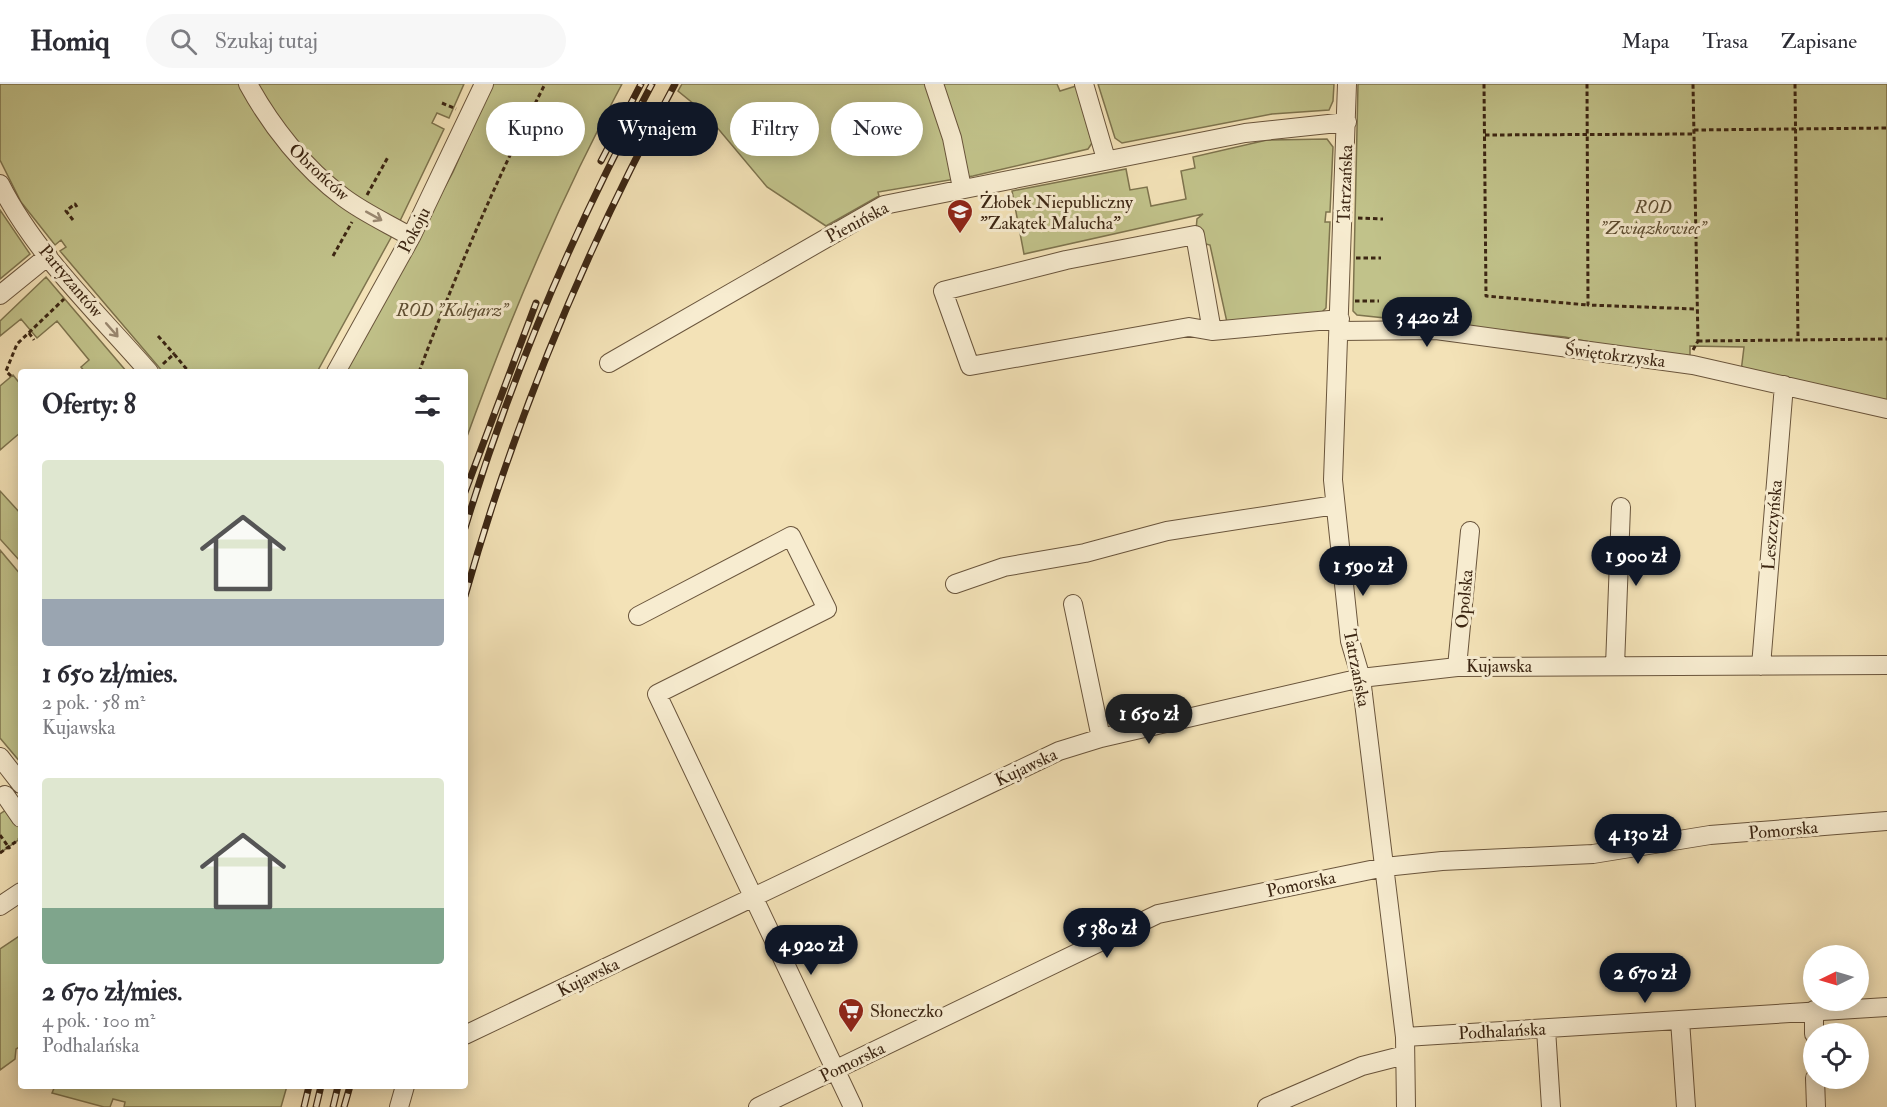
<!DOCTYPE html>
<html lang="pl">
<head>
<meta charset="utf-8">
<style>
  :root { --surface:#fff; --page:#f7f7f7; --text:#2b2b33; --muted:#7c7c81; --line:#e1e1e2; --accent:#111827 }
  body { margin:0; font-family:"IM FELL Double Pica",serif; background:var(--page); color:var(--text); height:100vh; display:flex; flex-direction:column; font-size:22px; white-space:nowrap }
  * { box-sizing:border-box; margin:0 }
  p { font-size:20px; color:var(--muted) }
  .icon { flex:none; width:33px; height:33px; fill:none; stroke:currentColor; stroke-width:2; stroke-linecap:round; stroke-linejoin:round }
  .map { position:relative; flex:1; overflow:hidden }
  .side { position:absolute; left:18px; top:285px; width:450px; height:720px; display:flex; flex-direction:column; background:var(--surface); border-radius:6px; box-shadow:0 3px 15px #0003 }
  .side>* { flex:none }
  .banner { position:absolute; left:486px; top:18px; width:570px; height:54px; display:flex; gap:12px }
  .needle { width:39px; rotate:265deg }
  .tools { position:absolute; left:1803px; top:861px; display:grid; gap:12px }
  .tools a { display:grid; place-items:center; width:66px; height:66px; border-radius:50%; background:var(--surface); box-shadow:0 3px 15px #0003; font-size:30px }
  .price { position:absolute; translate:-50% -51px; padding:0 14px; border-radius:21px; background:var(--accent); color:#fff; font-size:20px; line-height:39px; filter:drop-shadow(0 2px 3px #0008) }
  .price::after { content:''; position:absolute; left:50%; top:36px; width:18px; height:14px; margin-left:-9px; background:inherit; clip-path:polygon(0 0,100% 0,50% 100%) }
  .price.selected { background:#222; color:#fff }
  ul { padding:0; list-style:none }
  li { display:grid; align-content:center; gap:12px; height:318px; padding:0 24px }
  li span { display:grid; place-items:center; height:186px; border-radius:6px; color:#555 }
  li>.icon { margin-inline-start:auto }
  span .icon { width:108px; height:108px; fill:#fffc; stroke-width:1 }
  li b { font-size:26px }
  h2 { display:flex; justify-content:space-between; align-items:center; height:72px; padding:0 24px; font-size:26px }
  .pill { padding:0 21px; border-radius:27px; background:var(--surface); box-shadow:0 3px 15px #0003; font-size:21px; line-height:54px }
  .pill.selected { background:var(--accent); color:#fff }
  header { display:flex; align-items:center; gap:36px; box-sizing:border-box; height:84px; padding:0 30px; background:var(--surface); border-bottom:2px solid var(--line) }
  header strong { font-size:28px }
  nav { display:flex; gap:33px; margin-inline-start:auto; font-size:21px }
  .search { width:420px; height:54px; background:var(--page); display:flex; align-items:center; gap:15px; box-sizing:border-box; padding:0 21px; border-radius:33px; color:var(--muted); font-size:22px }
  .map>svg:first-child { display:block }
  .green { fill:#c1c28a; stroke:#7e744e; stroke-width:1.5 }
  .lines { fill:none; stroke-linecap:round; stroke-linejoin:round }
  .minor-casing { stroke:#6a553c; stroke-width:20 }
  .path { stroke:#3c2613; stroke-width:3; stroke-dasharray:4.5 3; stroke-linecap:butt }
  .minor { stroke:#f7ecd0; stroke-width:18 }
  .rail-casing { stroke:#3c2613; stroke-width:7 }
  .rail { stroke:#f7ecd0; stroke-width:4.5; stroke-dasharray:14; stroke-linecap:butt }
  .oneway { stroke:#9a8972 }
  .labels { text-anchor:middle; stroke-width:6; stroke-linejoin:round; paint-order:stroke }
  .street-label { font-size:18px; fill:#3c2613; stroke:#f7ecd0 }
  .poi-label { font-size:18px; fill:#3c2613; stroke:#f7ecd0; text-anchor:start }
  .park-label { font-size:18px; font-style:italic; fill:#5d4d31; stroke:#f7ecd0 }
</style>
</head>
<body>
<header>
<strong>Homiq</strong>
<div class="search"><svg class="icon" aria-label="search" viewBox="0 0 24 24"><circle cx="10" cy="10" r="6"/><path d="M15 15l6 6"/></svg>Szukaj tutaj</div>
<nav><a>Mapa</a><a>Trasa</a><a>Zapisane</a></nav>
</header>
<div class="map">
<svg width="1887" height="1023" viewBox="0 0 1887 1023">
  <rect width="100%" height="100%" fill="#f3e2b7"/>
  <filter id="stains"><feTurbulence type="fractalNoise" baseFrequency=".00333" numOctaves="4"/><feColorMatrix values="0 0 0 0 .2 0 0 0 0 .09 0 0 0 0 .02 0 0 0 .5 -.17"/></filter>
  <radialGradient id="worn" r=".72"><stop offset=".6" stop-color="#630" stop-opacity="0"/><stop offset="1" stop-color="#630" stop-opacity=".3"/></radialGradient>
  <path class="green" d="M0,0H241L257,29L393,150L317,288H163L60,167L66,163L61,156L55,161L21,118L0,76Z
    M255,0H464L449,34L437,29L432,39L444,45L399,139L344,107L297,60Z
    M492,0H622C560,115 509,236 465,358V288H345L453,88Z
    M682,0H1057L1060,7L1076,2L1092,59L1088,65L973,92L878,108L879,112L826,142L767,103L705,29L678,7Z
    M1098,0H1334L1333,17L1329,26L1272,30L1122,59L1115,54Z
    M1358,0H1887V316L1741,288L1744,263L1690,262V278L1565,253L1357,231L1353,227Z
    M1327,55L1333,63L1330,128H1326L1325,138H1330L1326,224L1320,230L1228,243L1210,161L1202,159L1196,146L1197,135L1203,130L1024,170L1012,107L1126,85L1130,106L1147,103L1151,122L1186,115L1181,87L1195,84L1193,73L1267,56Z
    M0,126L30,170L0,195Z
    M46,193L127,288H85L81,283L89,276L57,237L37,254L21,235L0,252V237Z
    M13,291L21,301V348L0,366V302Z
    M0,407L21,430L19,476L0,455Z
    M0,466L21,491V679L0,654Z
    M12,722L21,734V754L0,769V730Z
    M21,851V962L16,965L15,975L0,986V865Z
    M55,1002H287L281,1023H124L125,1018L113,1015L110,1023H104L52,1009Z"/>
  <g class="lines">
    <defs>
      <path id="minor" d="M248,0C271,42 304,84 343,113C364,129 389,140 411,153
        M934,0L952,54L962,104
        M1084,0L1106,75
        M1347,0L1333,396L1350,557L1361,594L1405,953L1406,1023
        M0,100C35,170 98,229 149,288
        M0,211L48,172
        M1212,247L1195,151L1066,176L943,207L970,282L1189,243L1212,247L1340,235
        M1340,247L1436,246L1693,281L1887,325
        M609,279L884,121L1245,49L1347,38
        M336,288L411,153L484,0
        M955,500L1004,483L1085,469L1167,447L1335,421
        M1073,520L1101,654
        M638,532L791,452L827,525L657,610L853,1023
        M1615,582L1621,423
        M1761,582L1784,301
        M1457,583L1470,447
        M0,673L21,700
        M5,711L21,734
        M0,822L21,808
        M1814,926V950
        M1680,936L1686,1023
        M1546,945L1551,1023
        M465,951L1059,667L1101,654L1361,594L1457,583L1887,581
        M1405,953L1887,923
        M1815,994L1816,1023
        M399,1023L405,1002
        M758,1023L1158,830L1385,783L1442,777L1593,770L1710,751L1887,737
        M1267,1023L1362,982L1405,971"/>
    </defs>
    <use href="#minor" class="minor-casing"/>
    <path class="path" d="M1484,0L1486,212L1588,221
      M1587,0L1588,221L1696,225
      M1795,0L1798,255
      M442,19L456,25
      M1694,46L1887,44
      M1485,51L1693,50
      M367,111L388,73
      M1358,134L1383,135
      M73,136L66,127L75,120L77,123
      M333,172L352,138
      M1356,174H1381
      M1355,217H1379
      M29,249L34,256
      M158,252L174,270
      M1698,257L1887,255
      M1693,266L1698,257L1693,0
      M163,280L174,270L189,288
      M419,288C456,189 497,94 545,0
      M11,292L6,287L17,260L64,215
      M0,751L10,765
      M0,769L21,754"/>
    <use href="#minor" class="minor"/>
    <defs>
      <path id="rail" d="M601,77L641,0
        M465,408L536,219
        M465,444C512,289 575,142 652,0
        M465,512C515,334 587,162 675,0
        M304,1023L309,1002
        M316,1023L321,1002
        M333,1023L338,1002
        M344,1023L350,1002"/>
    </defs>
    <use href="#rail" class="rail-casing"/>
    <use href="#rail" class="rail"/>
  </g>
  <defs><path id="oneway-shaft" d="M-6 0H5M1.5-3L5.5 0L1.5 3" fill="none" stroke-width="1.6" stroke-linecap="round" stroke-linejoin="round" transform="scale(1.5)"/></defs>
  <g class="oneway">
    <use href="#oneway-shaft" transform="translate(374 132) rotate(29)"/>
    <use href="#oneway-shaft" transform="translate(112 246) rotate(49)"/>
  </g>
  <defs>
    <symbol id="school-pin" viewBox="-11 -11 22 30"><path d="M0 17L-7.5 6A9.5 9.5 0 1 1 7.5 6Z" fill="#8f2418" stroke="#f7ecd0"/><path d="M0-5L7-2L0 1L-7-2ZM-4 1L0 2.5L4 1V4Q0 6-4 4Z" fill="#fff"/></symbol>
    <symbol id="supermarket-pin" viewBox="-11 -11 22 30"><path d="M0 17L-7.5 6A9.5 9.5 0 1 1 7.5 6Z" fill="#8f2418" stroke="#f7ecd0"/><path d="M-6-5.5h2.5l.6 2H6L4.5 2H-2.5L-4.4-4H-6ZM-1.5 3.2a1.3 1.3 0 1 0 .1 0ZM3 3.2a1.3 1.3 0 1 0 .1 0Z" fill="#fff"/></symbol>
  </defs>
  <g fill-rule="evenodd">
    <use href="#school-pin" x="945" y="113" width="30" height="40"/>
    <use href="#supermarket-pin" x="836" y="912" width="30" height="40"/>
  </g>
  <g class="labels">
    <g class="street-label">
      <text transform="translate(319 88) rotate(43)" y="6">Obrońców</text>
      <text transform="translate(1345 100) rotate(-88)" y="6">Tatrzańska</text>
      <text transform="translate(857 138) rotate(-28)" y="6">Pienińska</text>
      <text transform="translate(414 146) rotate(-63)" y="6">Pokoju</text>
      <text transform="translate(71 197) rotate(50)" y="6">Partyzantów</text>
      <text transform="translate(1615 271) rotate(7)" y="6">Świętokrzyska</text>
      <text transform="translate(1772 441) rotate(-85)" y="6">Leszczyńska</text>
      <text transform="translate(1464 515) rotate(-85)" y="6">Opolska</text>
      <text x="1499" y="588">Kujawska</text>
      <text transform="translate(1357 584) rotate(79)" y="6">Tatrzańska</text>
      <text transform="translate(1026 683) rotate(-25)" y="6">Kujawska</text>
      <text transform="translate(1783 746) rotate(-5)" y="6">Pomorska</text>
      <text transform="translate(1301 800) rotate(-12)" y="6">Pomorska</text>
      <text transform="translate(588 893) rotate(-26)" y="6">Kujawska</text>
      <text transform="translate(1502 947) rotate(-3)" y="6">Podhalańska</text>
      <text transform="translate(852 978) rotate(-26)" y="6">Pomorska</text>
    </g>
    <g class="poi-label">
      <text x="980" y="124">Żłobek Niepubliczny<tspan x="980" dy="21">"Zakątek Malucha"</tspan></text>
      <text x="870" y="933">Słoneczko</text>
    </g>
    <g class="park-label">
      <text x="1653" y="129">ROD<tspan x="1653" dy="21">"Związkowiec"</tspan></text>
      <text x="452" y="232">ROD "Kolejarz"</text>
    </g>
  </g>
  <rect width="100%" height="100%" filter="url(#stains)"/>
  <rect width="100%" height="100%" fill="url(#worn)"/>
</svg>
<div class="tools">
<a><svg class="needle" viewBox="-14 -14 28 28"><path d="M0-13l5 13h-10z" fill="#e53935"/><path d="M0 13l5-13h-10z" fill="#7c7c81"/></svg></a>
<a><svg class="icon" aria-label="locate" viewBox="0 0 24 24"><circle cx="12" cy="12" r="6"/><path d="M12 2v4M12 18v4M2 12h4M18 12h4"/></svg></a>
</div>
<b class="price" style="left:1427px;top:264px">3 420 zł</b>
<b class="price" style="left:1636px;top:503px">1 900 zł</b>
<b class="price" style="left:1363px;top:513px">1 590 zł</b>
<b class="price selected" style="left:1149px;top:661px">1 650 zł</b>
<b class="price" style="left:1638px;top:781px">4 130 zł</b>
<b class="price" style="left:1107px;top:875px">5 380 zł</b>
<b class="price" style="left:811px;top:892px">4 920 zł</b>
<b class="price" style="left:1645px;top:920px">2 670 zł</b>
<div class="banner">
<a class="pill">Kupno</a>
<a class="pill selected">Wynajem</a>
<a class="pill">Filtry</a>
<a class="pill">Nowe</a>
</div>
<section class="side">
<h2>Oferty: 8<svg class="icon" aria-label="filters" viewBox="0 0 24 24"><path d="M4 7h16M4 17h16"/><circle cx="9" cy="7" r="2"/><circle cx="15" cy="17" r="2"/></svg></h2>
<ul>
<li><span style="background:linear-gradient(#dfe7d0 75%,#9aa5b1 0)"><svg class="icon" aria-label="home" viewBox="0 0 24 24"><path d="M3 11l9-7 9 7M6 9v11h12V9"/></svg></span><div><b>1 650 zł/mies.</b><p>2 pok. · 58 m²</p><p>Kujawska</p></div></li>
<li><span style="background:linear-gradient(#dfe7d0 70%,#7fa58c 0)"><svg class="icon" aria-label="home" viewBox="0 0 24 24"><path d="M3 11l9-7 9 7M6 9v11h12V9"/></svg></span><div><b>2 670 zł/mies.</b><p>4 pok. · 100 m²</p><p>Podhalańska</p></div></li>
</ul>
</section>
</div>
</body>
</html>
